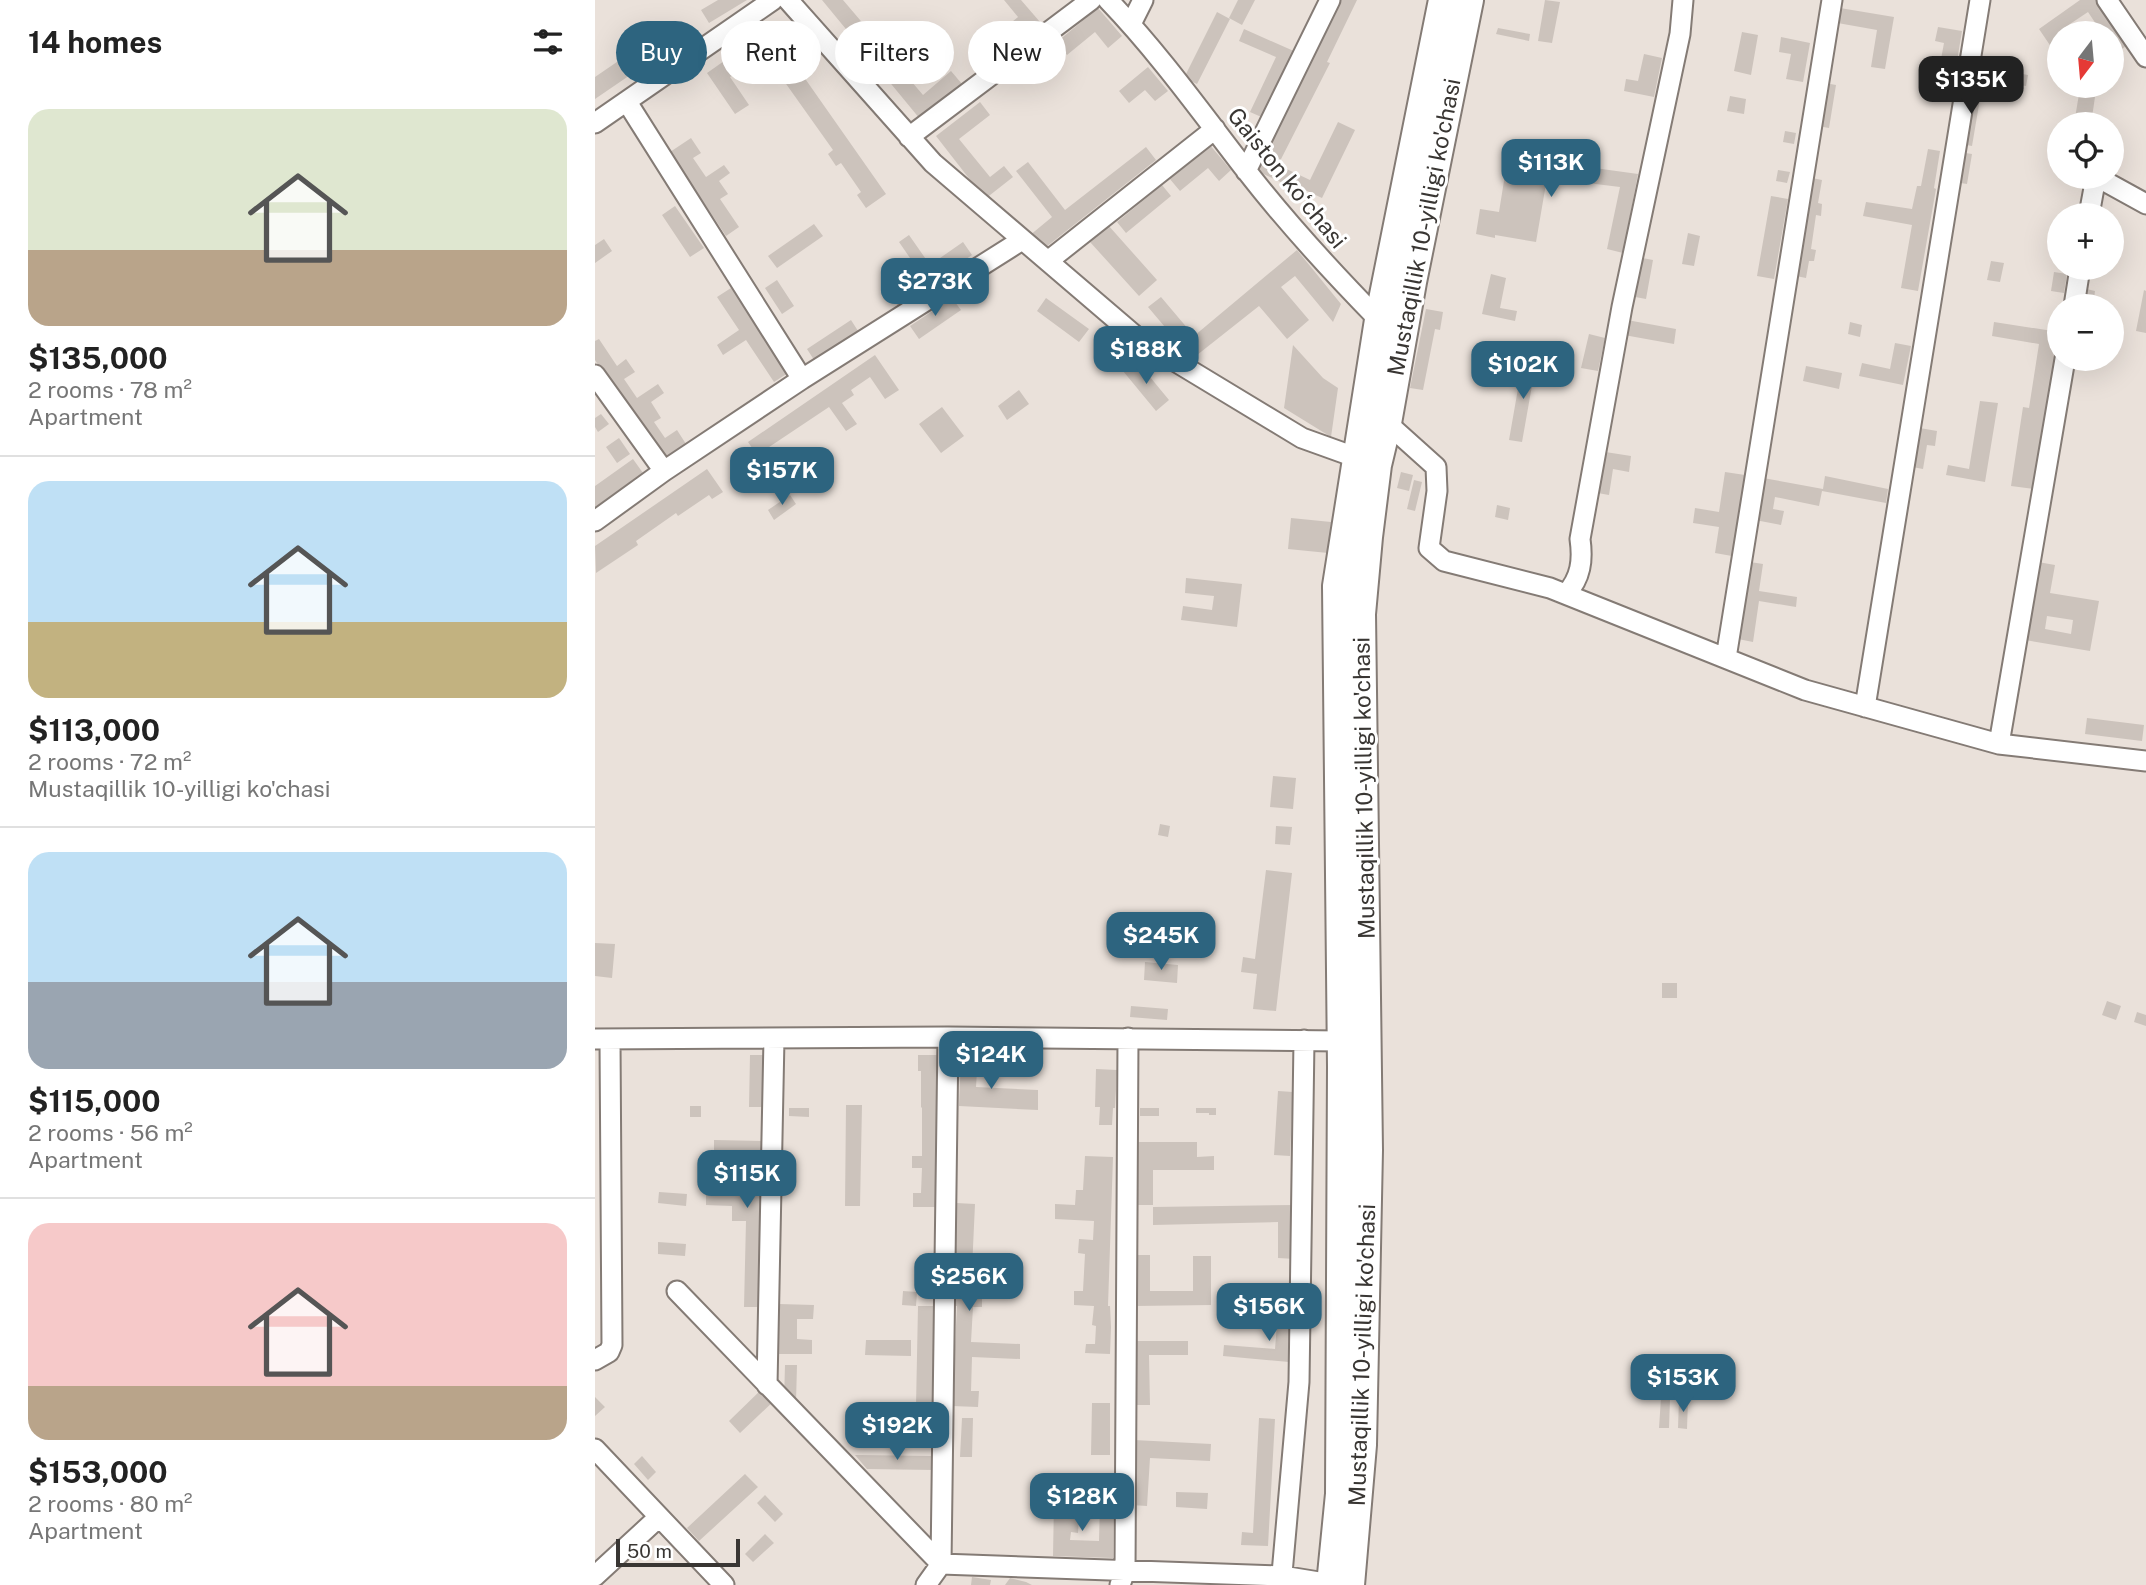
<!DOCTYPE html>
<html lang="en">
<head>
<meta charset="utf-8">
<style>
  :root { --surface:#fff; --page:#f6f6f6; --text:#222; --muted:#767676; --line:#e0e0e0; --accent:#2d647f }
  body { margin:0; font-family:"Public Sans",sans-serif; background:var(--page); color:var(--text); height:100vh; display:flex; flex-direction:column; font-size:26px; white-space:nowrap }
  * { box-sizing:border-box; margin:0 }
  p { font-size:23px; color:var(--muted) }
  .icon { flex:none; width:38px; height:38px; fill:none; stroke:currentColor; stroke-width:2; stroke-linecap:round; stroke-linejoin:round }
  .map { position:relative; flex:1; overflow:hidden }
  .side { display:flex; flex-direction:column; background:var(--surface); width:595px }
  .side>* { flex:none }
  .top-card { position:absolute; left:21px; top:21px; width:665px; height:63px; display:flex; gap:14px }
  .needle { width:46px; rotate:196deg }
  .controls { position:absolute; left:1452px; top:21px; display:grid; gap:14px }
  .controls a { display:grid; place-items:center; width:77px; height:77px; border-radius:50%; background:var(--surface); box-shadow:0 7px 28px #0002; font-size:35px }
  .scale { position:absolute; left:21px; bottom:18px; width:124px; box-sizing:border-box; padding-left:7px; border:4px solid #393633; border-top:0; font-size:19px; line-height:24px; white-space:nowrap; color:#393633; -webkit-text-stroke:5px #fff; paint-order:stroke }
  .price { position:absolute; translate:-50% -60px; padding:0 16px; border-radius:14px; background:var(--accent); color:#fff; font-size:23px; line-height:46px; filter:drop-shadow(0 2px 4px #0008) }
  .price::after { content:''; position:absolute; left:50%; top:42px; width:21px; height:16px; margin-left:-10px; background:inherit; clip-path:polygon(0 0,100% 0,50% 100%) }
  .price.active { background:#222; color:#fff }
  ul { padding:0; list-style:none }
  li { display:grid; align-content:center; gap:14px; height:371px; padding:0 28px }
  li+li { border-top:2px solid var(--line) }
  li span { display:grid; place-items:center; height:217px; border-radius:21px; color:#555 }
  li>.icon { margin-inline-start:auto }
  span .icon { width:126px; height:126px; fill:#fffc; stroke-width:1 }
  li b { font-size:30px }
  h2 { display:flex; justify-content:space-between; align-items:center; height:84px; padding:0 28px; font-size:30px }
  .tag { padding:0 24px; border-radius:32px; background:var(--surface); box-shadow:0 7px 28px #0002; font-size:24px; line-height:63px }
  .tag.active { background:var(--accent); color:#fff }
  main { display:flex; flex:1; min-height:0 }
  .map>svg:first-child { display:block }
  .building { fill:#ccc3bc; fill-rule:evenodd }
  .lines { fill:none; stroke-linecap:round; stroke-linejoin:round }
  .street-casing { stroke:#847b75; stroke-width:23 }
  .secondary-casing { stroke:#847b75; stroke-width:32 }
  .street { stroke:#fff; stroke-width:19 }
  .secondary { stroke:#fff; stroke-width:28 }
  .labels { text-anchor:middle; stroke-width:6; stroke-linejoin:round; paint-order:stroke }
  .street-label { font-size:23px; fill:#393633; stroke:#fff }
</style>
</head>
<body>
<main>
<section class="side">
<h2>14 homes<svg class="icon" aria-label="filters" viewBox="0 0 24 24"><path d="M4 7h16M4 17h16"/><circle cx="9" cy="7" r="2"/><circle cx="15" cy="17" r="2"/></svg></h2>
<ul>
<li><span style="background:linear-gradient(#dfe7d0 65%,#b9a48a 0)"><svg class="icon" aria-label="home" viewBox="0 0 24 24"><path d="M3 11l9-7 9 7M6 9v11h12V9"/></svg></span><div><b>$135,000</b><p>2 rooms · 78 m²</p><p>Apartment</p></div></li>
<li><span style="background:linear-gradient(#bfe0f5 65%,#c2b280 0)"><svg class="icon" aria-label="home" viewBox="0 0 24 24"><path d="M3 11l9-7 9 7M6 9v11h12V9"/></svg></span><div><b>$113,000</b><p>2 rooms · 72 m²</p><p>Mustaqillik 10-yilligi ko'chasi</p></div></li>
<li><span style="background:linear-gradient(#bfe0f5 60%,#9aa5b1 0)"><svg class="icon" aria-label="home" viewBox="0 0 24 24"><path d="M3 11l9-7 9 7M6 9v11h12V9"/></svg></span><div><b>$115,000</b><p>2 rooms · 56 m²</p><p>Apartment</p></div></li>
<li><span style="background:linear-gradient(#f6c9c9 75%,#b9a48a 0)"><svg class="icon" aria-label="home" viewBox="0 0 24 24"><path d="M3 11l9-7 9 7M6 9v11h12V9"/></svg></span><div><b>$153,000</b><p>2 rooms · 80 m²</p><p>Apartment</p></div></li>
</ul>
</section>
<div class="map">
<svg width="1551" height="1585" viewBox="0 0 1551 1585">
  <rect width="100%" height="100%" fill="#eae1da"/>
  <path class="building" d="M123,0H152L114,23L106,10Z
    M227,0H248L288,47L316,24L328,37L299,61L328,95L356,71L367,84L325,119Z
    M409,0H426L445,22L406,56L387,34L399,23L406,31L423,17Z
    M643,0H660L647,25L634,18Z
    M743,0H762L732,62L735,63L683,165L715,180L743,122L760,130L727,198L710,190L709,193L660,170Z
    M950,0L965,2L957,43L943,41Z
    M1485,0H1504L1534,44L1521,53L1517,48V33H1507L1493,12L1463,32L1465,35V60L1444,29Z
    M1239,7L1299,17L1290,69L1276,67L1282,30L1237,22Z
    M503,8L527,36L513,48L500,32L472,55L462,42Z
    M622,12L635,19L602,84L589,78Z
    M70,25L82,43L0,99V77L54,40L52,37Z
    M1343,27L1367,31L1360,73L1344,70L1349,43L1340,41Z
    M176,28L185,42L135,77L154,105L140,114L112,73Z
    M903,28L935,34L934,41L901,34Z
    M649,29L701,52L671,119L655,112L681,57L644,41Z
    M1147,32L1163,35L1156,75L1139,71Z
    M1186,37L1215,43L1208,82L1191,79L1196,54L1184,52Z
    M1049,54L1067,58L1059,97L1029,91L1031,79L1043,81Z
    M1378,65L1433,75L1431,86L1376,77Z
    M553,67L573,91L560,101L550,90L534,103L524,91Z
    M204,70L291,194L271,208L262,195L266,192L246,163L241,166L233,154L238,150L189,81Z
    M1230,83L1241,85L1234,128L1223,126Z
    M1375,85L1387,87L1377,146L1365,144Z
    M1484,94L1500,97L1496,124H1479Z
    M1135,96L1151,99L1149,114L1132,111Z
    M385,102L395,115L364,139L395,177L409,166L418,177L390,199L341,136Z
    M1190,131L1201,133L1199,144L1188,142Z
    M96,138L106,153L98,158L111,177L129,165L135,173L124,181L133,194L125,199L144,227L131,236L75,152Z
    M614,144L636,170L624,181L613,168L585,191L574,178Z
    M551,147L561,160L446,251L434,236L457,217L421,171L433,162L470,210Z
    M1333,149L1345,151L1339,188L1341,189L1323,291L1306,288L1317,225L1268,216L1271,202L1317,209L1322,186H1326Z
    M1364,152L1377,154L1372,184L1359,182Z
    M913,156L1043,174L1028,253L1012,249L1025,187L952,178L941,242L900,235V238L881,234L885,209L904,212Z
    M1183,170L1195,172L1192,183L1181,181Z
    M1217,178L1227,180L1223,203L1227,204L1226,216L1221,215L1216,249L1221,250L1219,261H1214L1211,278L1201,276Z
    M567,185L576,196L531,233L522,222Z
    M1176,196L1193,199L1179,279L1162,276Z
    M80,206L109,248L95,257L67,215Z
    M219,224L228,236L182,268L173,256Z
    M513,225L562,280L544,296L495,242Z
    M1093,233L1105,236L1099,266L1087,264Z
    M314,235L335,265L368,242L377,255L303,306L294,293L324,271L304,242Z
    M9,239L17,251L0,263V245Z
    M702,250L746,304L738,322L700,276L686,287L714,320L692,339L664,306L597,359L553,307L566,297L599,336Z
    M1042,257L1058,260L1051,299L1035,296Z
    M1396,261L1409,263L1405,282L1392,280Z
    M1459,272L1472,274L1469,293L1456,291Z
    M896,274L911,278L905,308L922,311L920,321L887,314Z
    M182,280L199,306L187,314L170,288Z
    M136,288L193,373L179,382L151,340L128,355L122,345L144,330L122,297Z
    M1487,288L1500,291L1498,306H1484Z
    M1549,290L1551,291V333L1541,331Z
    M357,298L366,310L324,339L315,326Z
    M451,298L494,329L484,342L442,311Z
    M831,309L848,312L845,330L840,329L828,390L815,388Z
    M256,320L265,334L221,363L212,349Z
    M1032,320L1081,329L1079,344L1029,335Z
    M1255,322L1267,325L1265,337L1253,334Z
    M1399,322L1464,332L1439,489L1416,486L1428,407L1434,408L1444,344L1397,336Z
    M994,334L1010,338L1003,371L986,368Z
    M1517,334L1526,336L1523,348L1517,346Z
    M4,339L22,366L31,359L40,372L29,379L42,398L63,384L69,393L56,402L66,418L59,422L70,438L82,430L91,444L66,461L0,360V341Z
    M1300,343L1316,346L1308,385L1264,376L1267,363L1295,369Z
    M698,345L728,378L743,388L736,437L689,408Z
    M280,355L304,390L290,399L275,377L256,390L259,395L247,403L262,424L251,431L234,407L162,455L153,442Z
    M1474,359H1490L1488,368L1473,365Z
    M541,360L574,400L561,411L528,371Z
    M928,360L941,363L927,442L914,440Z
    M1211,366L1247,373L1244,389L1208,381Z
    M424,390L434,404L412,420L403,406Z
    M1385,401L1403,403L1390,482L1351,475L1353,465L1374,469Z
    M347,407L369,436L346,453L324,424Z
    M6,414L14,424L3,432L0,427V418Z
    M1319,427L1342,431L1340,446L1332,445L1328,469L1312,466Z
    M24,438L35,454L22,463L11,447Z
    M1004,451L1036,456L1034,472L1018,469L1014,495L997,492Z
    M38,459L48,473L0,507V486Z
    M112,469L128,492L117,499L114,495L83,516L81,513L41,541L43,545L1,573L0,546Z
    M806,472L818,475L814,491L802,488Z
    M1130,472L1150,475L1137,556L1120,553L1124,527L1098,523L1100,508L1124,512Z
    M1230,476L1293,489L1291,503L1227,491L1224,506L1180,497L1178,509L1189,511L1186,525L1160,520L1168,478L1228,489Z
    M819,480L827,482L820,511L812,509Z
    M195,495L201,504L179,520L173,510Z
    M902,505L915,508L913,520L900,517Z
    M696,518L736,522L733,553L693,549Z
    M1155,562L1168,564L1164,591L1202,597L1201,607L1164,601L1158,642L1143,639Z
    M1443,562L1460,565L1455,593L1504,601L1495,651L1430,640ZM1452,616L1478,620L1476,634L1450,629Z
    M591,578L647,584L642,627L586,620L588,606L617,610L619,596L590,593Z
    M1492,718L1549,725L1547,741L1490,734Z
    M678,776L701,778L698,809L675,807Z
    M565,824L575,826L573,837L563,835Z
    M681,826L697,827L695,845L680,844Z
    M671,870L697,873L681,1011L658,1009L662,974L646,972L648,957L660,959Z
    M0,943L20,944L17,978L0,976Z
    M550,962L583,965L582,983L549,980Z
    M1067,983H1082V998H1067Z
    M1512,1001L1526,1006L1521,1020L1507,1015Z
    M536,1006L573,1009L572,1020L535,1017Z
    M1542,1012L1551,1015V1026L1539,1022Z
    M155,1055H171L170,1107H154Z
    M323,1055H344L342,1207H318V1193H326L327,1168H317V1156H327V1107L326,1108V1071H323Z
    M366,1056H383L381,1087L443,1090V1110L364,1106Z
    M501,1069L522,1070L520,1108H518L517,1125H504L505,1107H500Z
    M683,1091L698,1092L695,1156L679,1155Z
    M251,1105H267L265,1206H250Z
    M95,1106H106V1117H95Z
    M194,1108H214V1117L194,1116Z
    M545,1108H564V1116H545Z
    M601,1108H621V1115H614V1113H601Z
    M119,1140L169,1141L166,1307H149L151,1221H137V1206L111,1205V1191L151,1192L152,1156L119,1155Z
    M542,1142H602V1157L619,1156V1170H558V1205H541Z
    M490,1156L518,1157L513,1306H515L516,1327L515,1354L490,1353L491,1344H500L501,1326L497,1325L499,1306L479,1305V1291H488L490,1254L483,1253L484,1239L498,1240L499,1221L460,1219V1204L480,1205L481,1190H488Z
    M64,1192L92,1194L91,1206L63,1203Z
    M361,1203L380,1204L376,1291L387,1292V1307H378L376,1342L425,1344V1359L377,1357L376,1391H384L383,1407L357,1406L362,1306H357Z
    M700,1205V1259L683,1258V1222L558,1225V1207Z
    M63,1242L91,1244L90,1256L63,1254Z
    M539,1255H555V1291H598V1256H616V1305L539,1306Z
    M308,1291L322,1292L321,1306L307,1305Z
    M184,1304L219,1305L218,1319H202V1339L217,1340V1354H183Z
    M323,1306H340V1432H321V1421H287L288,1406H321Z
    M683,1311L699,1313L694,1362L628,1356L629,1345L680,1349Z
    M271,1340H316V1356L270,1355Z
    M538,1341H593V1355H554L555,1405H538Z
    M190,1365H202L201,1402L189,1401Z
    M169,1387L181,1399L145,1433L134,1421Z
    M0,1397L10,1407L0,1416Z
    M1066,1398L1075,1399L1074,1428H1064Z
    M1084,1400H1093L1092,1429L1083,1428Z
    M497,1403H515V1455H496Z
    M367,1418H378L377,1457H365Z
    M664,1418L680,1419L673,1546L646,1545L647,1532L658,1533Z
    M539,1440L616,1444L615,1461L555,1458L552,1506L536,1505Z
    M260,1455L339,1456V1470L272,1469Z
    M47,1456L61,1472L53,1480L39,1464Z
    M150,1474L163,1487L104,1541L92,1528Z
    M581,1492L613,1493L612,1509L581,1507Z
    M170,1495L188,1514L180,1522L162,1503Z
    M459,1502H476V1517H484L483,1533L476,1532L475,1540L504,1541L505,1503H519L518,1558L458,1556Z
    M170,1534L179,1543L158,1562L150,1554Z
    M377,1577L396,1580L395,1585H376Z
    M415,1578L431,1582L437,1585H410Z"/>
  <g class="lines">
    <defs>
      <path id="street" d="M193,0L338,163L545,340L707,438L771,461
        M513,0C563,52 606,112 650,169C691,222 737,272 784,320
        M1512,0L1551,57
        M536,24L548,0
        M0,123L178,0
        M314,137L496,0
        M651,171L735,0
        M1502,177L1551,204
        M1494,215L1501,177
        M453,261L620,129
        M1479,306L1485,268
        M0,375L69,471
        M207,379L427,240
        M792,423L841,467L842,491L834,548L849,561L955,588L1210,690L1404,744L1551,761
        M0,521L69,471L207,379L32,102
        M971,594C986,578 988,560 985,539L1027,307L1085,34L1088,0
        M1131,658L1237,0
        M1270,707L1385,0
        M1404,744L1470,359
        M353,1037L747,1041
        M0,1039L353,1037L346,1564
        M82,1291L346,1564
        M0,1360L14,1352L17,1345L15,1040
        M172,1385L179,1038
        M0,1449L129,1585
        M0,1576L64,1517
        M331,1585L346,1564L687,1576L736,1584
        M525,1585L530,1571L533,1038
        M686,1585L704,1382L709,1040"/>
      <path id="secondary" d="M736,1585L745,1494L747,1067L742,586L784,320L848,0
        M755,1585L767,1445L773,1150L766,614L773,537L782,465L792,423L817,282L874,0"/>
    </defs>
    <use href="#street" class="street-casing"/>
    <use href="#secondary" class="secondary-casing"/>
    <use href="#street" class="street"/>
    <use href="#secondary" class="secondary"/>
  </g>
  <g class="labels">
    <g class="street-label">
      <text transform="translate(692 178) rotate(51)" y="8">Gaiston koʻchasi</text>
      <text transform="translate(829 227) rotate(-79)" y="8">Mustaqillik 10-yilligi ko'chasi</text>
      <text transform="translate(769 788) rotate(-91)" y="8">Mustaqillik 10-yilligi ko'chasi</text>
      <text transform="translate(767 1355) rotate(-88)" y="8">Mustaqillik 10-yilligi ko'chasi</text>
    </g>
  </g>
</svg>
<div class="controls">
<a><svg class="needle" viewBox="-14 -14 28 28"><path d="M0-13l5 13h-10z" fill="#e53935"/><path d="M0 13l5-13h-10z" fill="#767676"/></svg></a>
<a><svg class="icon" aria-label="locate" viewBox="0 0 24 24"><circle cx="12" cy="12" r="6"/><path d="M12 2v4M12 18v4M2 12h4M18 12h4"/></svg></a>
<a>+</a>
<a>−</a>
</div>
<div class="scale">50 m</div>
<b class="price active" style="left:1376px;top:116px">$135K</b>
<b class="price" style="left:956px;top:199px">$113K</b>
<b class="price" style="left:340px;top:318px">$273K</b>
<b class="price" style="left:551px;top:386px">$188K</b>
<b class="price" style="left:928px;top:401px">$102K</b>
<b class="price" style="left:187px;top:507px">$157K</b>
<b class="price" style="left:566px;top:972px">$245K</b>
<b class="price" style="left:396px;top:1091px">$124K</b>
<b class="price" style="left:152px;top:1210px">$115K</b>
<b class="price" style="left:374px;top:1313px">$256K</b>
<b class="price" style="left:674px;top:1343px">$156K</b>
<b class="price" style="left:1088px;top:1414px">$153K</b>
<b class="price" style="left:302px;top:1462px">$192K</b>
<b class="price" style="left:487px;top:1533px">$128K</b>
<div class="top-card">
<a class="tag active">Buy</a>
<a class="tag">Rent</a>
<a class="tag">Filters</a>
<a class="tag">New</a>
</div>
</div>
</main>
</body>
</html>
